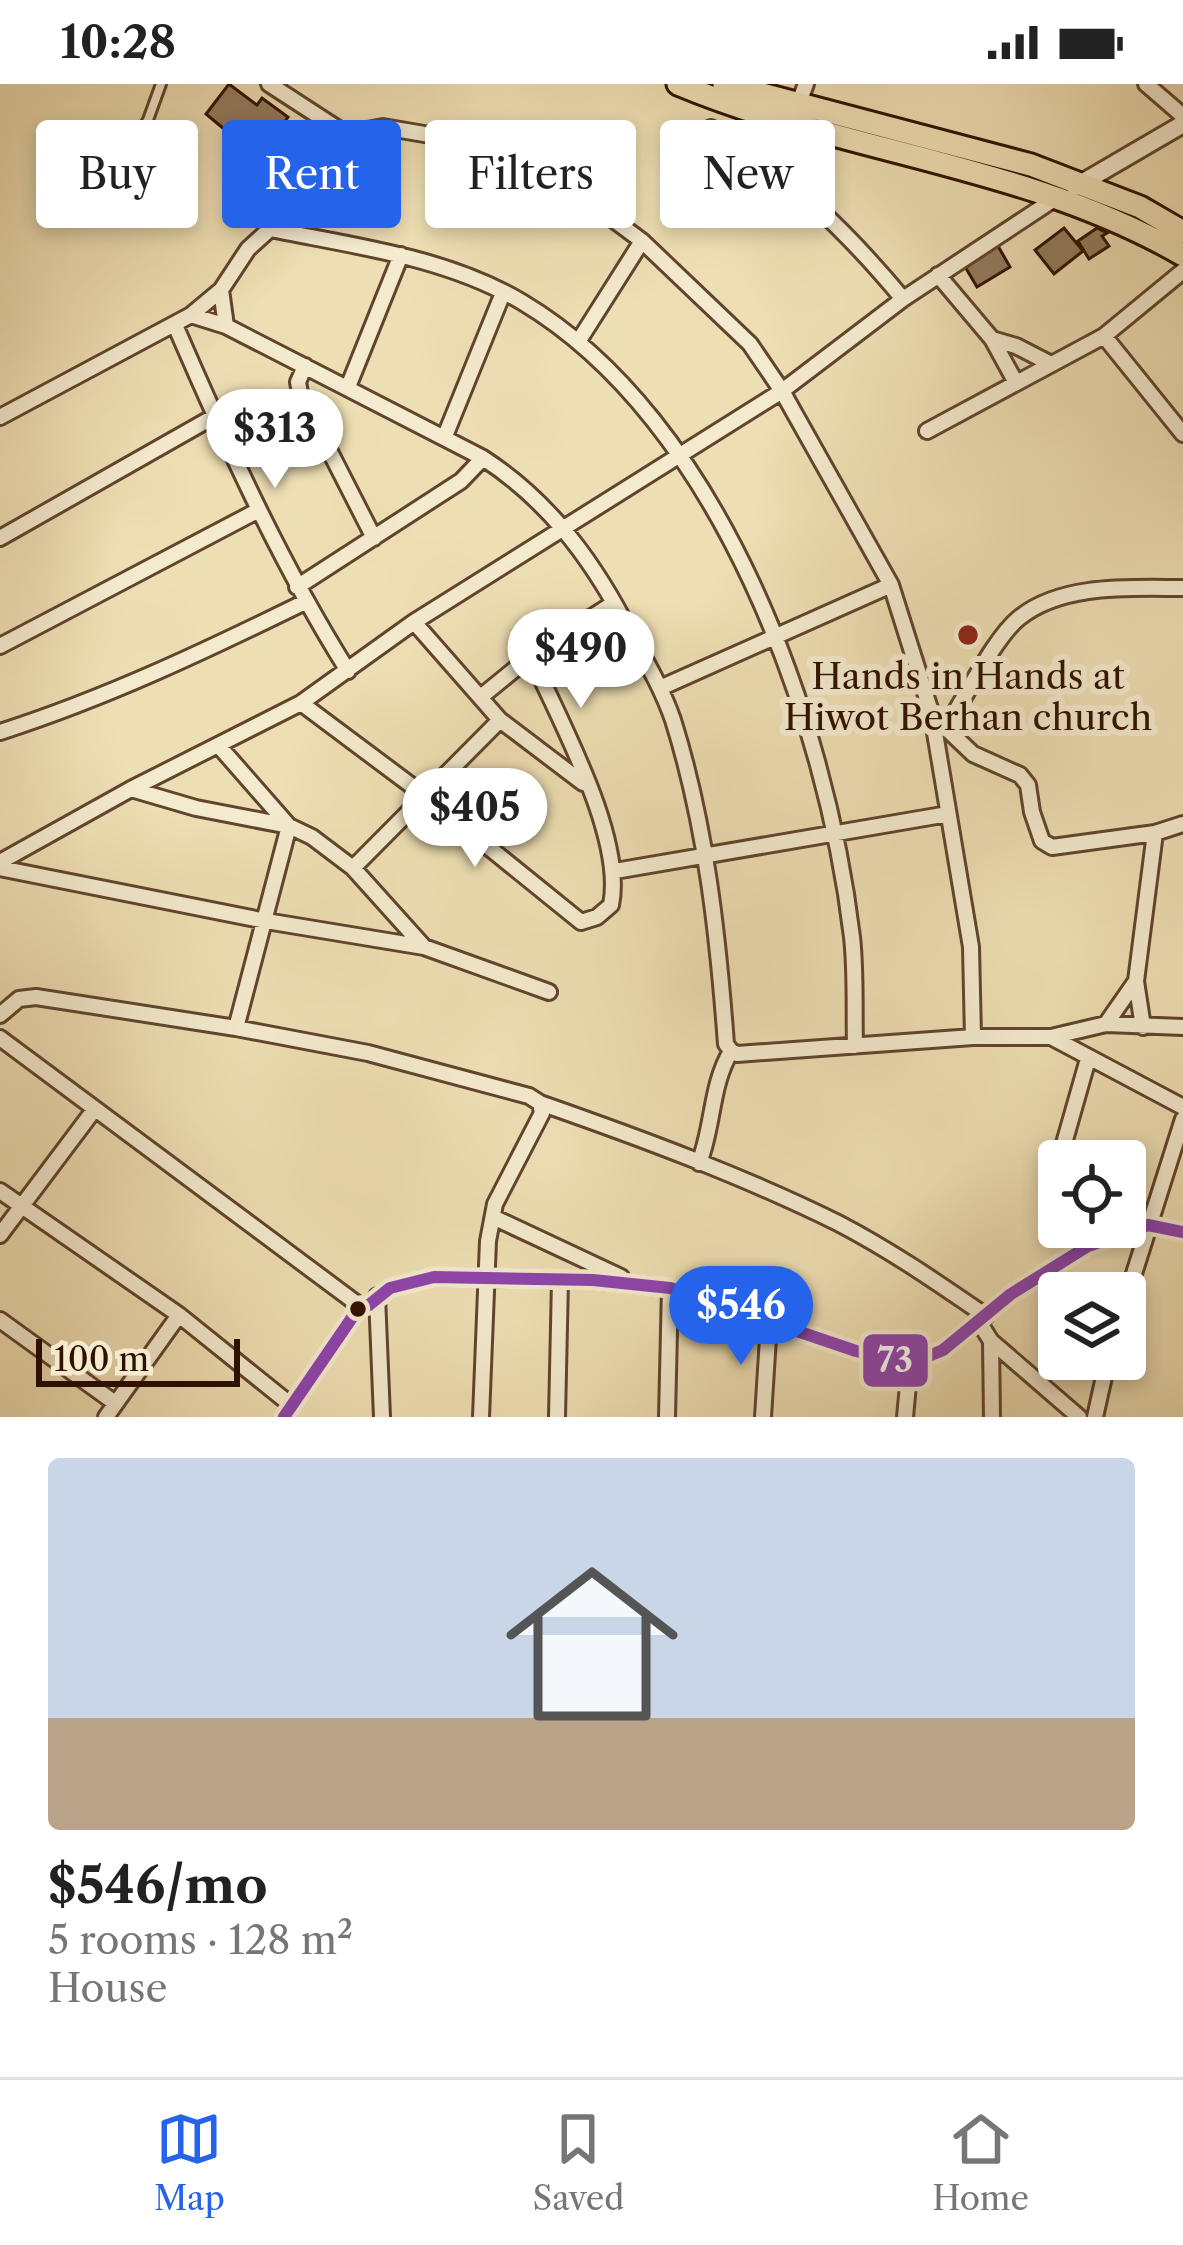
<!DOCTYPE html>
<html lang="en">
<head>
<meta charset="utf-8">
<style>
  :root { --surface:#fff; --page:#f2f2f2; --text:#222; --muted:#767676; --line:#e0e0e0; --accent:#2563eb }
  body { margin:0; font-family:"Libre Caslon Text",serif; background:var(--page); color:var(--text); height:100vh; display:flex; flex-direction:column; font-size:45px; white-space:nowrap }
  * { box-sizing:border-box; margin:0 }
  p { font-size:39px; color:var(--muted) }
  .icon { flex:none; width:66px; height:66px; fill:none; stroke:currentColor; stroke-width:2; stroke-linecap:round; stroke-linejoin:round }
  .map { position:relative; height:1333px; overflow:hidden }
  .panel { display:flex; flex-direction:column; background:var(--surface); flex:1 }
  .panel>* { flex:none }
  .hud { position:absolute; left:36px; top:36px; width:1113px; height:108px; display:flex; gap:24px }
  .controls { position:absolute; left:1038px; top:1056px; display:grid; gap:24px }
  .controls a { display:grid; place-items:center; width:108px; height:108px; border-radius:12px; background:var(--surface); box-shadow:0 6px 18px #0003; font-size:60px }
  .scale { position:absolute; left:36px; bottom:30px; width:204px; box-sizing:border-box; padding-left:12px; border:6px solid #301000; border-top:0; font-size:33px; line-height:42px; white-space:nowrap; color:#301000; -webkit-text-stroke:9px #f4eace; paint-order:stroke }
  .price { position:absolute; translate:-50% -102px; padding:0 27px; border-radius:42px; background:#fff; color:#222; font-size:39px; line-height:78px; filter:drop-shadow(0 3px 6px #0008) }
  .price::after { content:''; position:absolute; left:50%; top:72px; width:36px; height:27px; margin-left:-18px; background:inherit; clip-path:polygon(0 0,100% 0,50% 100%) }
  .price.on { background:var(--accent); color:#fff }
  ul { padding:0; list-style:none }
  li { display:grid; align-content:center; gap:24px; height:636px; padding:0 48px }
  li span { display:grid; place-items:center; height:372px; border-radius:12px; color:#555 }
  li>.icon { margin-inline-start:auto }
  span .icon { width:216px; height:216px; fill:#fffc; stroke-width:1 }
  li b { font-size:51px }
  .tag { padding:0 42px; border-radius:12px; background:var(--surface); box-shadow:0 6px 18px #0003; font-size:42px; line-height:108px }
  .tag.on { background:var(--accent); color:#fff }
  .status { display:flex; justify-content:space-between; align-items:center; height:84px; padding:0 60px; background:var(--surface); direction:ltr }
  .status svg { height:33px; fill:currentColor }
  .dock { display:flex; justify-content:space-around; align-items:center; height:168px; border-top:3px solid var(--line); background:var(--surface); font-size:33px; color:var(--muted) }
  .dock a { display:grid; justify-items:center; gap:6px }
  .dock .on { color:var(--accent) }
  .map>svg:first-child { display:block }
  .building { fill:#937b5d; stroke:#301000; stroke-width:3 }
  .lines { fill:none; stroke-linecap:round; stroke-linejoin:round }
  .service-casing { stroke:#60442d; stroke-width:14 }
  .minor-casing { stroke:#60442d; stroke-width:20 }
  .tertiary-casing { stroke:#60442d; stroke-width:22 }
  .primary-casing { stroke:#301000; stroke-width:27 }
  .service { stroke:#f4eace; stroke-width:8 }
  .minor { stroke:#f4eace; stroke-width:14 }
  .tertiary { stroke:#f4eace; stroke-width:16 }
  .primary { stroke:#eedeb3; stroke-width:21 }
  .bus-1-casing { stroke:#f4eace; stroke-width:21 }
  .bus-1 { stroke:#8e44ad; stroke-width:12 }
  .poi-dot { fill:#8f2418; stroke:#f4eace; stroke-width:4.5 }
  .bus-dot { fill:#301000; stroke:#f4eace; stroke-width:4.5 }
  .labels { text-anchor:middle; stroke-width:12; stroke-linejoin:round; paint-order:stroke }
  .poi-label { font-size:36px; fill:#301000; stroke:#f4eace }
  .line-badge { stroke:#f4eace; stroke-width:4.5 }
  .badge-label { font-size:33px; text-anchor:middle; font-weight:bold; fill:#fff }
</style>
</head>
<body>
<div class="status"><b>10:28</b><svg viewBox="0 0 49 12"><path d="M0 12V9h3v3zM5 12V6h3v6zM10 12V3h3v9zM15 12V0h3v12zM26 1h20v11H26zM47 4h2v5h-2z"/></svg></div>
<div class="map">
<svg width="1183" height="1333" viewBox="0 0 1183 1333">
  <rect width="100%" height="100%" fill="#eedeb3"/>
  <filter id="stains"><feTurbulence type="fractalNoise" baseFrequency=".00167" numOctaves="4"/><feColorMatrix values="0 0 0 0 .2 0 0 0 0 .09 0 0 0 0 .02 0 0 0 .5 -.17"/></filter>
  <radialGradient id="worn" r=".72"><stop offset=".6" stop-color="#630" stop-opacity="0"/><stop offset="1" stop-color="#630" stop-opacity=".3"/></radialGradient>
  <path class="building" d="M229,0L257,21L262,14L288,33L259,74L206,30Z
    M1064,144L1083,167L1054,190L1035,166Z
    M1097,144L1107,149L1102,152L1109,162L1089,175L1078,157Z
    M998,162L1010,183L977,203L964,181Z"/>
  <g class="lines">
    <defs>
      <path id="service" d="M134,58L148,36L161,0"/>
      <path id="minor" d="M269,0L346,50
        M1146,0L1183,32
        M798,21L806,0
        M711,44C790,93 844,144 903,215
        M270,145C354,162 446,173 522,218C720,336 826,635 852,853C856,889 854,926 855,962
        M938,191L992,255L1015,297
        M221,206L226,242
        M191,231L226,242L483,374C546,415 589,471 624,537C641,569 661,601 673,636C706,741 718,852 726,960L731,967C710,1003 714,1041 699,1079
        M175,241C227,361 279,477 348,587
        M1104,252L1183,350
        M992,255L1016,262L1049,279
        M578,258L642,157
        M305,282L298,298L300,309L374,454
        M348,303L401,171
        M0,333L191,231L221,206L248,165L270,145L312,82L346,50L383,43L430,51L508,74L567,101L642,157L750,260L782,307L891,501L932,631L971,863L973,953
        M927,347L1104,252L1183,187
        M445,352L503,209
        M0,454L215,332
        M297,503L461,397L483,374
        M414,538L500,636L583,699
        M0,562L257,427
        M660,604L891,501
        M482,612L531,572L614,519
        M301,619L424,711L581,838L597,833L611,821C625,753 559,636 531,572
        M932,631L973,670L1020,691L1028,701L1032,728L1042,757L1052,763L1155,749L1183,740
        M945,644C965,615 994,554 1019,534C1062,499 1131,504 1183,504
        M0,648C106,614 205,567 305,518
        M218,661L289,742
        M131,705L196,724L289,742L312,753L353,784L424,863
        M0,778L131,705L301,619L414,538L782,307L903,215L1059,112
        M0,784L266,837L424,863L549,908
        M353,784L500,636
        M615,787L948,730
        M0,931L19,915L36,913L236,944L368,969L529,1012L540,1019C640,1054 743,1092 838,1139C890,1166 938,1199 986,1232
        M1106,940L1136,897
        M1143,943L1136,897L1155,749
        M236,944L289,742
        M1051,953L1183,1023
        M0,954L360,1222
        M731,967L737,970L973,953H1051L1106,940L1183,943
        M1059,1077L1088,975
        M1059,1078L1056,1089L1059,1108
        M0,1107L179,1231L291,1321
        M495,1134L621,1193
        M0,1151L94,1026
        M377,1212L382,1333
        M1125,1218L1183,1035
        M0,1236L115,1319
        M979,1238L991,1257L1079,1333
        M991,1257L992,1333
        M106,1333L179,1231
        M284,1333L360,1222L369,1221L390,1204L434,1193L593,1196L670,1204L856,1267L910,1280L943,1266L1011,1210L1088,1162L1148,1141L1183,1148
        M481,1333L488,1157L495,1120L542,1029L540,1019
        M557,1333L560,1196
        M667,1333L670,1204
        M763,1333L769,1238
        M905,1333L910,1280
        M1095,1333L1108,1275"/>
      <path id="tertiary" d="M1075,103L1183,40"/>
      <path id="primary" d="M678,0C843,69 1026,80 1183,171
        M724,0L1031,81L1140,123L1183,148"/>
    </defs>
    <use href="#service" class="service-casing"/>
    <use href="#minor" class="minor-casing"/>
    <use href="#tertiary" class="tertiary-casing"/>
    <use href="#primary" class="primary-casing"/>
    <use href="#service" class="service"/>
    <use href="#minor" class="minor"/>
    <use href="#tertiary" class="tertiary"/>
    <use href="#primary" class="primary"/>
    <defs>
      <path id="bus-1" d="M284,1333L360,1222L369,1221L390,1204L434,1193L593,1196L670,1204L856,1267L910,1280L943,1266L1011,1210L1088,1162L1148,1141L1183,1148"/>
    </defs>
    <use href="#bus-1" class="bus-1-casing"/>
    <use href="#bus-1" class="bus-1"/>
  </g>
  <circle class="poi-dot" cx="968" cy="551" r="12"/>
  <circle class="bus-dot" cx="358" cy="1225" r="10"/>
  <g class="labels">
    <g class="poi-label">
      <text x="968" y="605">Hands in Hands at<tspan x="968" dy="41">Hiwot Berhan church</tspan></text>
    </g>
  </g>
  <rect class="line-badge" x="861" y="1248" width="69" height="57" rx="12" fill="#8e44ad"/>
  <g class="badge-label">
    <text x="895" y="1288">73</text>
  </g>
  <rect width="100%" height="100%" filter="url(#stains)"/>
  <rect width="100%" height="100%" fill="url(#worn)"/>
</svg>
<div class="controls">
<a><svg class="icon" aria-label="locate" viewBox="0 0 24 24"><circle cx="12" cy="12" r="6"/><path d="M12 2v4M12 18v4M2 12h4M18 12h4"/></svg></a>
<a><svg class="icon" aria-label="layers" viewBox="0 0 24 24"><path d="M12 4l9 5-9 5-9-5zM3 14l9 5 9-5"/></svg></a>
</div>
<div class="scale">100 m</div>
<b class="price" style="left:275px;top:407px">$313</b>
<b class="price" style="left:581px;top:627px">$490</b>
<b class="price" style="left:475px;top:786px">$405</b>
<b class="price on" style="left:741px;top:1284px">$546</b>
<div class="hud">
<a class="tag">Buy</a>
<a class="tag on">Rent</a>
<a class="tag">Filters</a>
<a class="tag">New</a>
</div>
</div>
<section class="panel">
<ul>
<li><span style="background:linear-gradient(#c9d6e8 70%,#b9a48a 0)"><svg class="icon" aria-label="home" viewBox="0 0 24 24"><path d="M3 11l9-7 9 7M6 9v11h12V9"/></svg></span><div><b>$546/mo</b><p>5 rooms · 128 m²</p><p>House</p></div></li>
</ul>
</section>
<nav class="dock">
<a class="on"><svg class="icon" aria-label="map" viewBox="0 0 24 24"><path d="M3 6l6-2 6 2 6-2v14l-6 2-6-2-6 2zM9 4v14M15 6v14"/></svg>Map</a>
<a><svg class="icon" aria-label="saved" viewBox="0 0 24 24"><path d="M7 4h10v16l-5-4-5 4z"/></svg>Saved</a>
<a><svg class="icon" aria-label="home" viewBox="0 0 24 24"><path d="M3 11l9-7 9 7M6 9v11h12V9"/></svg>Home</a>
</nav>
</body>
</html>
